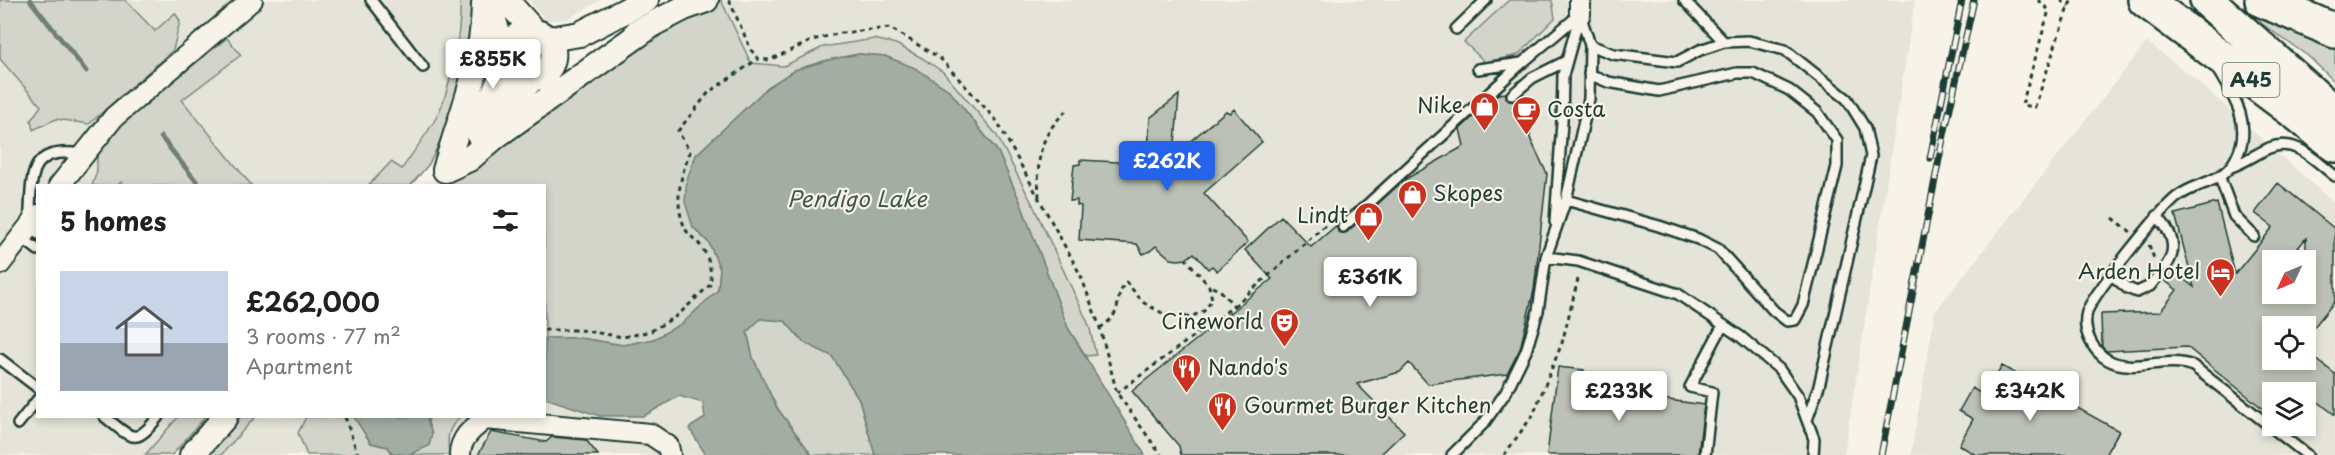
<!DOCTYPE html>
<html lang="en">
<head>
<meta charset="utf-8">
<style>
  :root { --surface:#fff; --page:#f2f2f2; --text:#202124; --muted:#757577; --line:#e0e0e0; --accent:#2563eb }
  body { margin:0; font-family:"Playpen Sans",sans-serif; background:var(--page); color:var(--text); height:100vh; display:flex; flex-direction:column; font-size:22px; white-space:nowrap }
  * { box-sizing:border-box; margin:0 }
  p { font-size:20px; color:var(--muted) }
  .icon { flex:none; width:33px; height:33px; fill:none; stroke:currentColor; stroke-width:2; stroke-linecap:round; stroke-linejoin:round }
  .map { position:relative; flex:1; overflow:hidden }
  .side { position:absolute; left:36px; top:184px; width:510px; height:234px; display:flex; flex-direction:column; background:var(--surface); border-radius:0px; box-shadow:0 3px 9px #0003 }
  .side>* { flex:none }
  .needle { width:39px; rotate:226deg }
  .controls { position:absolute; left:2262px; top:250px; display:grid; gap:12px }
  .controls a { display:grid; place-items:center; width:54px; height:54px; border-radius:0px; background:var(--surface); box-shadow:0 3px 9px #0003; font-size:30px }
  .price { position:absolute; translate:-50% -51px; padding:0 14px; border-radius:6px; background:#fff; color:#222; font-size:20px; line-height:39px; filter:drop-shadow(0 2px 3px #0008) }
  .price::after { content:''; position:absolute; left:50%; top:36px; width:18px; height:14px; margin-left:-9px; background:inherit; clip-path:polygon(0 0,100% 0,50% 100%) }
  .price.selected { background:var(--accent); color:#fff }
  ul { padding:0; list-style:none }
  li { display:flex; align-items:center; gap:18px; height:150px; padding:0 24px }
  li+li { border-top:2px solid var(--line) }
  li span { display:grid; place-items:center; flex:none; width:168px; height:120px; border-radius:0px; color:#555 }
  li>.icon { margin-inline-start:auto }
  span .icon { width:72px; height:72px; fill:#fffc; stroke-width:1 }
  li b { font-size:26px }
  h2 { display:flex; justify-content:space-between; align-items:center; height:72px; padding:0 24px; font-size:26px }
  .map>svg:first-child { display:block }
  .built { fill:#e5e4d9; fill-rule:evenodd }
  .green { fill:#d3d5ca; stroke:#79897f; stroke-width:1.5 }
  .water { fill:#a4ada3; stroke:#6f8077; stroke-width:1.5 }
  .lines { fill:none; stroke-linecap:round; stroke-linejoin:round }
  .stream { stroke:#6f8077; stroke-width:5 }
  .building { fill:#bbc1b6; stroke:#1f3d34; stroke-width:1.5; fill-rule:evenodd }
  .service-casing { stroke:#1f3d34; stroke-width:14 }
  .minor-casing { stroke:#1f3d34; stroke-width:24 }
  .tertiary-casing { stroke:#1f3d34; stroke-width:28 }
  .trunk-casing { stroke:#1f3d34; stroke-width:38 }
  .path { stroke:#1f3d34; stroke-width:3; stroke-dasharray:4.5 4.5; stroke-linecap:butt }
  .service { stroke:#f7f3e8; stroke-width:9 }
  .minor { stroke:#f7f3e8; stroke-width:20 }
  .tertiary { stroke:#f7f3e8; stroke-width:24 }
  .trunk { stroke:#f7f3e8; stroke-width:33 }
  .rail-casing { stroke:#1f3d34; stroke-width:7 }
  .rail { stroke:#f7f3e8; stroke-width:4.5; stroke-dasharray:14; stroke-linecap:butt }
  .labels { text-anchor:middle; stroke-width:4.5; stroke-linejoin:round; paint-order:stroke }
  .shield { fill:#f7f3e8; stroke:#60746a; stroke-width:1.5 }
  .shield-label { font-size:20px; font-weight:bold; fill:#1f3d34 }
  .poi-label { font-size:21px; fill:#1f3d34; stroke:#f7f3e8; text-anchor:end }
  .water-label { font-size:22px; font-style:italic; fill:#405950; stroke:#f7f3e8 }
</style>
</head>
<body>
<div class="map">
<svg width="2335" height="455" viewBox="0 0 2335 455">
  <rect width="100%" height="100%" fill="#f7f3e8"/>
  <filter id="ink" filterUnits="userSpaceOnUse"><feTurbulence type="fractalNoise" baseFrequency=".0167" numOctaves="2"/><feDisplacementMap in="SourceGraphic" scale="12" xChannelSelector="R" yChannelSelector="G"/><feConvolveMatrix kernelMatrix="1 2 1 2 8 2 1 2 1" color-interpolation-filters="sRGB"/></filter>
  <g filter="url(#ink)">
    <path class="built" d="M0,0H470L467,86L429,164L410,186H38V417H208L175,455H0Z
      M529,0H601L567,19L546,21Z
      M721,0H1915L1844,455H214L247,417H544V186H447Z
      M2147,42L2191,76L2335,204V455H1911L1935,312ZM2272,261H2306V294H2272ZM2272,327H2306V360H2272ZM2272,393H2306V426H2272Z"/>
    <path class="green" d="M0,0H125L155,31L175,13L180,21L173,50L89,124L56,119L33,130L31,120L41,106L0,59Z
      M460,0H476L467,86L429,164L410,186H368L391,162L402,169C413,152 426,136 436,118C450,92 462,30 460,0Z
      M721,0L751,63L784,66L823,47L874,39L896,44L922,58L943,72L996,134L1033,205L1089,325L1096,355L1086,356L1068,328L1021,204L998,152L949,90L885,56L859,54L828,60L795,70L768,87L696,155L693,227L709,243L720,269L718,290L683,323L654,339L623,345L580,338H545L544,186H447C480,153 520,125 557,98C609,61 662,23 721,0Z
      M1509,0H1552L1555,18L1518,55L1485,62L1464,42Z
      M2257,11L2335,40V82L2308,56L2252,17Z
      M227,38L241,55L182,100L252,186H124L121,182L116,186H92L97,171V148L114,129Z
      M760,319L785,321L803,342L832,356L859,399L875,455H812L777,408L753,358L747,331Z
      M178,417H205L172,455H145Z
      M241,417H255L221,455H207Z
      M306,417H354L371,443L388,447L392,453L397,455H307L298,433Z
      M430,417H460C447,429 447,438 449,455H408L415,453Z"/>
    <path class="water" d="M859,54L885,56L915,68L949,90L998,152L1021,204L1068,328L1145,455H875L859,399L832,356L803,342L785,321L760,319L747,332L753,358L777,408L812,455H706L689,428L705,418L703,403L679,396L644,416H600L545,398V338H580L623,345L654,339L683,323L718,290L720,269L709,243L693,227L685,202L687,179L696,155L768,87L795,70L828,60Z
      M354,417H430L427,420L432,434L429,446L408,455L392,453L388,447L371,443Z"/>
    <g class="lines">
      <path class="stream" d="M30,0L86,71
        M161,137L200,186"/>
    </g>
    <path class="building" d="M1506,93V97L1509,101H1514L1519,98L1531,105L1530,138L1547,174L1534,290L1520,349L1507,374L1428,384L1409,363L1400,372L1357,384L1404,432L1380,455H1181L1179,446L1132,391L1272,279L1245,250L1281,216L1311,247L1337,225L1338,232H1347L1404,180L1464,146L1460,129L1498,94Z
      M1179,95L1174,155L1226,111L1230,113L1234,109L1262,142L1204,193L1248,242L1217,271L1212,266L1208,269L1194,253L1186,259L1178,260L1171,259L1156,246L1150,251L1143,254L1137,244L1079,240L1081,206L1077,205V200L1070,201L1074,165L1080,164V160L1137,163L1148,152L1150,118Z
      M2278,183L2335,229V301L2314,327H2272V360H2306V351L2335,374V415L2307,393H2272V416L2187,347L2106,351L2102,347L2101,314L2160,312L2177,290L2164,280L2163,272L2172,270L2194,287L2175,214L2217,203L2235,274L2273,227L2255,213ZM2306,238V294H2272V261H2287Z
      M2002,366L2119,431L2105,455H1976L1959,445L1973,419L1959,411L1972,388L1985,396Z
      M1558,367L1584,370L1582,388L1704,405L1698,455H1547Z
      M491,432L546,442L552,437L586,440L598,455H478Z"/>
    <g class="lines">
      <defs>
        <path id="service" d="M371,0L423,67
          M1684,0L1724,42
          M1456,29L1486,0
          M1590,45L1613,54L1677,62L1700,50L1724,42L1749,41L1785,50L1847,99L1865,128L1871,156L1819,386L1807,420
          M1478,69L1522,63L1580,14
          M2217,69C2233,96 2252,122 2238,154C2225,185 2199,180 2177,197C2161,209 2091,297 2087,312C2082,330 2092,351 2108,360C2134,374 2165,355 2193,366L2307,455
          M1512,95L1532,78L1566,61
          M2231,167C2245,162 2256,154 2269,148C2297,137 2315,161 2335,176
          M2220,178L2234,216L2254,236
          M1566,200L1659,226L1698,239L1718,249L1774,311L1787,321L1795,320L1803,305L1837,166V140L1817,112L1789,90L1753,73H1737L1659,91L1608,82L1589,74
          M2157,216C2171,231 2179,248 2166,266
          M1555,222L1562,122L1563,75L1580,14
          M1343,227L1522,63
          M38,234L29,227C33,181 23,145 83,154
          M21,237L38,250
          M1546,257L1578,261L1678,294L1741,337L1779,369L1798,396L1814,439L1813,455
          M2112,275L2127,288L2137,292L2150,286L2158,276
          M0,359L38,388
          M105,417C132,438 134,447 158,417
          M18,424L38,399
          M1452,455L1484,423L1506,392L1526,351L1538,311L1546,257L1566,200L1589,99L1590,45L1580,14
          M1705,455L1712,392L1690,387L1723,325"/>
        <path id="minor" d="M1580,0V14
          M59,186L114,117L252,0
          M0,264L38,215
          M460,455C460,438 472,429 485,419L650,434L668,446L670,455"/>
        <path id="tertiary" d="M490,0C492,9 493,19 496,27C498,36 505,44 507,53C508,60 508,65 513,70C533,93 565,67 549,39C530,24 514,31 507,52
          M506,0L533,30
          M637,32L684,8L706,0
          M549,39L580,34L646,0
          M476,123L490,102L508,62
          M479,135L533,78
          M445,170L469,159L496,136L652,25
          M445,170C461,112 483,67 484,4
          M192,455L225,417"/>
        <path id="trunk" d="M2145,0L2300,116L2335,145
          M2207,0L2335,114
          M2262,0L2335,31"/>
      </defs>
      <use href="#service" class="service-casing"/>
      <use href="#minor" class="minor-casing"/>
      <use href="#tertiary" class="tertiary-casing"/>
      <use href="#trunk" class="trunk-casing"/>
      <path class="path" d="M729,0L751,50L759,59L769,60L816,39L841,33L890,28L940,58L997,121L1081,276L1100,328L1117,393L1161,455
        M2038,0L2049,10L2022,105L2035,107L2068,7L2072,0
        M2061,0L2068,7
        M1039,197C1037,159 1038,138 1066,111
        M2113,218L2131,232
        M2149,245L2155,261
        M1234,306L1331,220
        M1100,328C1126,311 1112,301 1126,282L1144,303L1164,314L1190,317L1204,311L1212,299L1209,286L1186,259
        M544,330H580L623,337L651,331L678,315L711,284C711,271 710,259 702,248C698,241 690,237 686,230C673,204 680,177 690,152L678,131L709,92L758,59
        M1117,393L1234,306L1220,290L1209,286
        M345,417L358,455
        M1504,455L1533,415L1562,343L1578,279"/>
      <use href="#service" class="service"/>
      <use href="#minor" class="minor"/>
      <use href="#tertiary" class="tertiary"/>
      <use href="#trunk" class="trunk"/>
      <defs>
        <path id="rail" d="M1930,158L1962,0
          M1881,455L1942,144L1974,0"/>
      </defs>
      <use href="#rail" class="rail-casing"/>
      <use href="#rail" class="rail"/>
    </g>
  </g>
  <defs>
    <symbol id="shop-pin" viewBox="-11 -11 22 30"><path d="M0 17L-7.5 6A9.5 9.5 0 1 1 7.5 6Z" fill="#c8321e" stroke="#f7f3e8"/><path d="M-5-2.5h2.3a2.7 3.5 0 0 1 5.4 0H5L5.5 6h-11ZM-1.5-2.5h3a1.5 2.3 0 0 0-3 0Z" fill="#fff"/></symbol>
    <symbol id="cafe-pin" viewBox="-11 -11 22 30"><path d="M0 17L-7.5 6A9.5 9.5 0 1 1 7.5 6Z" fill="#c8321e" stroke="#f7f3e8"/><path d="M-5.5-4.5H6V0H3Q3 3.5 0 3.5H-2.5Q-5.5 3.5-5.5 0ZM3-3.2v2h1.7v-2ZM-6 4.5H4V6H-6Z" fill="#fff"/></symbol>
    <symbol id="hotel-pin" viewBox="-11 -11 22 30"><path d="M0 17L-7.5 6A9.5 9.5 0 1 1 7.5 6Z" fill="#c8321e" stroke="#f7f3e8"/><path d="M-6-4.5h1.5V1H6V5H4.5V3h-9V5H-6ZM-4 0a1.8 1.8 0 1 1 3.6 0ZM.5 0V-2.5h3Q6-2.5 6 0Z" fill="#fff"/></symbol>
    <symbol id="theatre-pin" viewBox="-11 -11 22 30"><path d="M0 17L-7.5 6A9.5 9.5 0 1 1 7.5 6Z" fill="#c8321e" stroke="#f7f3e8"/><path d="M-5-5.5Q0-4 5-5.5V0Q5 5 0 6Q-5 5-5 0ZM-3.3-2.5H-1v1.5H-3.3ZM1-2.5H3.3v1.5H1ZM-2.8 1Q0 5.5 2.8 1Z" fill="#fff"/></symbol>
    <symbol id="restaurant-pin" viewBox="-11 -11 22 30"><path d="M0 17L-7.5 6A9.5 9.5 0 1 1 7.5 6Z" fill="#c8321e" stroke="#f7f3e8"/><path d="M-5-6h1v4h1v-4h1v4h1v-4h1v5L-1.5 .5V6h-2V.5L-5-1ZM5-6V6H3V1.5H1.5Q1.5-4 5-6Z" fill="#fff"/></symbol>
  </defs>
  <g fill-rule="evenodd">
    <use href="#shop-pin" x="1468" y="90" width="33" height="45"/>
    <use href="#cafe-pin" x="1510" y="94" width="33" height="45"/>
    <use href="#shop-pin" x="1396" y="178" width="33" height="45"/>
    <use href="#shop-pin" x="1352" y="200" width="33" height="45"/>
    <use href="#hotel-pin" x="2204" y="256" width="33" height="45"/>
    <use href="#theatre-pin" x="1268" y="306" width="33" height="45"/>
    <use href="#restaurant-pin" x="1170" y="352" width="33" height="45"/>
    <use href="#restaurant-pin" x="1206" y="390" width="33" height="45"/>
  </g>
  <g class="labels">
    <rect class="shield" x="2222.5" y="63" width="57" height="34" rx="4.5"/>
    <g class="shield-label">
      <text x="2251" y="87">A45</text>
    </g>
    <g class="poi-label">
      <text x="1463" y="113">Nike</text>
      <text x="1547" y="117" text-anchor="start">Costa</text>
      <text x="1433" y="201" text-anchor="start">Skopes</text>
      <text x="1348" y="223">Lindt</text>
      <text x="2200" y="279">Arden Hotel</text>
      <text x="1263" y="329">Cineworld</text>
      <text x="1208" y="375" text-anchor="start">Nando's</text>
      <text x="1244" y="413" text-anchor="start">Gourmet Burger Kitchen</text>
    </g>
    <g class="water-label">
      <text x="857" y="207">Pendigo Lake</text>
    </g>
  </g>
</svg>
<div class="controls">
<a><svg class="needle" viewBox="-14 -14 28 28"><path d="M0-13l5 13h-10z" fill="#e53935"/><path d="M0 13l5-13h-10z" fill="#757577"/></svg></a>
<a><svg class="icon" aria-label="locate" viewBox="0 0 24 24"><circle cx="12" cy="12" r="6"/><path d="M12 2v4M12 18v4M2 12h4M18 12h4"/></svg></a>
<a><svg class="icon" aria-label="layers" viewBox="0 0 24 24"><path d="M12 4l9 5-9 5-9-5zM3 14l9 5 9-5"/></svg></a>
</div>
<b class="price" style="left:493px;top:90px">£855K</b>
<b class="price selected" style="left:1167px;top:192px">£262K</b>
<b class="price" style="left:1370px;top:308px">£361K</b>
<b class="price" style="left:1619px;top:422px">£233K</b>
<b class="price" style="left:2030px;top:422px">£342K</b>
<section class="side">
<h2>5 homes<svg class="icon" aria-label="filters" viewBox="0 0 24 24"><path d="M4 7h16M4 17h16"/><circle cx="9" cy="7" r="2"/><circle cx="15" cy="17" r="2"/></svg></h2>
<ul>
<li><span style="background:linear-gradient(#c9d6e8 60%,#9aa5b1 0)"><svg class="icon" aria-label="home" viewBox="0 0 24 24"><path d="M3 11l9-7 9 7M6 9v11h12V9"/></svg></span><div><b>£262,000</b><p>3 rooms · 77 m²</p><p>Apartment</p></div></li>
</ul>
</section>
</div>
</body>
</html>
